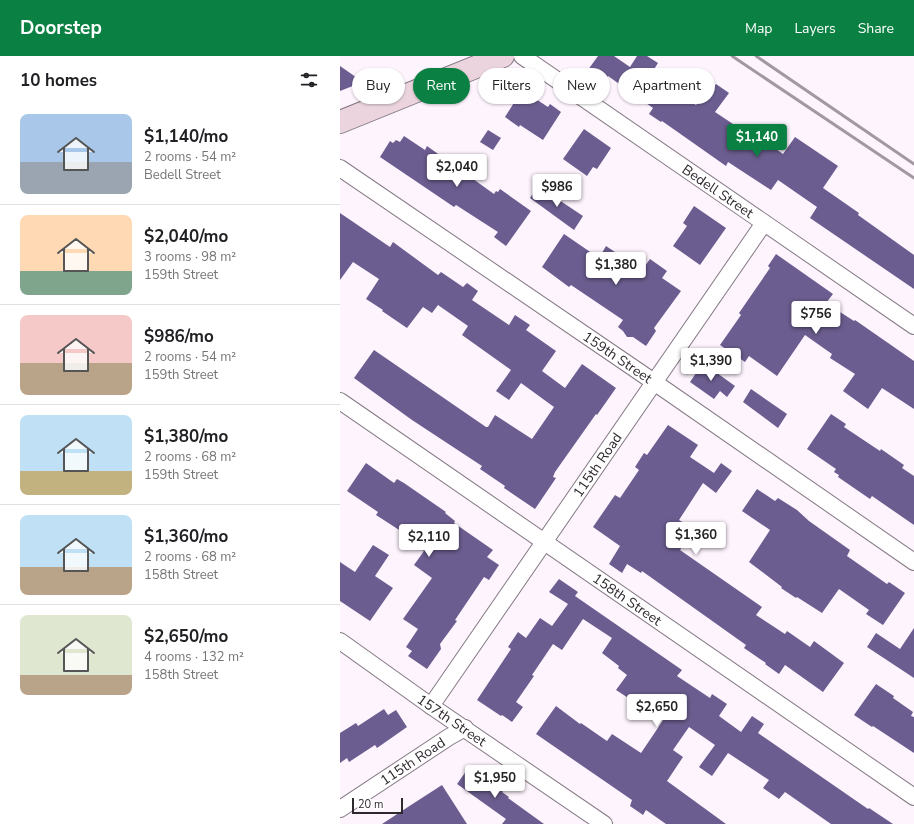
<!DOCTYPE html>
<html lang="en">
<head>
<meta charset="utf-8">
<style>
  :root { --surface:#fff; --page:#f6f6f6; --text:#202124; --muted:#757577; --line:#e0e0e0; --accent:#0b8043 }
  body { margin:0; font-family:"Nunito Sans",sans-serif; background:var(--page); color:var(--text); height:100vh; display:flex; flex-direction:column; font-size:15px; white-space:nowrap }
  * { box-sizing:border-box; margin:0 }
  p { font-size:13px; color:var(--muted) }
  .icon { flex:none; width:22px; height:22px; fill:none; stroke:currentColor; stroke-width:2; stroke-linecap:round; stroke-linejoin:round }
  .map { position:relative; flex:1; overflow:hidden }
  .side { display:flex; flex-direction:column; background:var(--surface); width:340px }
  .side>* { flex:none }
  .top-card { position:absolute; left:12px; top:12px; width:380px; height:36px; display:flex; gap:8px }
  .scale { position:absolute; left:12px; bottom:10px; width:51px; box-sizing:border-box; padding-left:4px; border:2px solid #2e292e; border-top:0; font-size:11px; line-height:14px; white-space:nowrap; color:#2e292e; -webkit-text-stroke:3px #fff; paint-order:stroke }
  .price { position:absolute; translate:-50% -34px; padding:0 9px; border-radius:4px; background:#fff; color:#222; font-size:13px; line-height:26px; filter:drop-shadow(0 1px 2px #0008) }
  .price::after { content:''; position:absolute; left:50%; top:24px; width:12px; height:9px; margin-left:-6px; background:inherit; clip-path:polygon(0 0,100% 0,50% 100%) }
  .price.selected { background:var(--accent); color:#fff }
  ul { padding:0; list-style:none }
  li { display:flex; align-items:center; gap:12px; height:100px; padding:0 20px }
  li+li { border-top:1px solid var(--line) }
  li span { display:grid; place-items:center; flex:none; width:112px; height:80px; border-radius:8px; color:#555 }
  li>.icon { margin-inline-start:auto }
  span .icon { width:48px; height:48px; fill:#fffc; stroke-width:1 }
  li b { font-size:17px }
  h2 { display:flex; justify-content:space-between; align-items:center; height:48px; padding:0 20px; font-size:17px }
  .pill { padding:0 14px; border-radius:18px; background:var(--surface); box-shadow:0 1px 3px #0004; font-size:14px; line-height:36px }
  .pill.selected { background:var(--accent); color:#fff }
  header { display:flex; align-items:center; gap:24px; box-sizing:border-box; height:56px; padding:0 20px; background:var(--accent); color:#fff }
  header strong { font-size:19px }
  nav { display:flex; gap:22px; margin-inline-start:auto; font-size:14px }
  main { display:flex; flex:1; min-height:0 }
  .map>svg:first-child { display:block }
  .building { fill:#6b5d8f }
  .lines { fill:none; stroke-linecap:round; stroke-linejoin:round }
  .minor-casing { stroke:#847984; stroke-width:18 }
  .secondary-casing { stroke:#847984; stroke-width:24 }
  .minor { stroke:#fff; stroke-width:16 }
  .secondary { stroke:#ebd4de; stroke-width:22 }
  .rail { stroke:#a099a0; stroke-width:3 }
  .labels { text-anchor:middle; stroke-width:4; stroke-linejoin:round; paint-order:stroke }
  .street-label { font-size:14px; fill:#2e292e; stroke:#fff }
</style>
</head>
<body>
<header>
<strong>Doorstep</strong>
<nav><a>Map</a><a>Layers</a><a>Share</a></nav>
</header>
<main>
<section class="side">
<h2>10 homes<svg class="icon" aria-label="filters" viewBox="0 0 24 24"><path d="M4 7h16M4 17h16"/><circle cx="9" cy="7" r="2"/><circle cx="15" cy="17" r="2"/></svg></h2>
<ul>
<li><span style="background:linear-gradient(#a9c7e8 60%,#9aa5b1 0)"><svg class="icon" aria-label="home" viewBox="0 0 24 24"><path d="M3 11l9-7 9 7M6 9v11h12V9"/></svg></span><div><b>$1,140/mo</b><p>2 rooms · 54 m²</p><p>Bedell Street</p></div></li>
<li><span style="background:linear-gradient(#ffd9b3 70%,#7fa58c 0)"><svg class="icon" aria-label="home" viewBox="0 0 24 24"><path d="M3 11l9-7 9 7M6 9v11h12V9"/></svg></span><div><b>$2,040/mo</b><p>3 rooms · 98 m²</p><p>159th Street</p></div></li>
<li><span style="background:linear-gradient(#f6c9c9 60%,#b9a48a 0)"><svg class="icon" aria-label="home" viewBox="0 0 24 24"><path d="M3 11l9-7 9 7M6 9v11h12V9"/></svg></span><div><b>$986/mo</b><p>2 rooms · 54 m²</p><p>159th Street</p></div></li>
<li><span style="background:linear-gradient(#bfe0f5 70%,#c2b280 0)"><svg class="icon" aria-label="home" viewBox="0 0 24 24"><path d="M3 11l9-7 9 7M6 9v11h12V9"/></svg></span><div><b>$1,380/mo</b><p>2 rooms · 68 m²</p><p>159th Street</p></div></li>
<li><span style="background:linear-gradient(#bfe0f5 65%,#b9a48a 0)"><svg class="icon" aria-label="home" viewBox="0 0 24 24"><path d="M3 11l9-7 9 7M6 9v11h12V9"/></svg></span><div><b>$1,360/mo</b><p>2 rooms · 68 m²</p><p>158th Street</p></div></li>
<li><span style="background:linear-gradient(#dfe7d0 75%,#b9a48a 0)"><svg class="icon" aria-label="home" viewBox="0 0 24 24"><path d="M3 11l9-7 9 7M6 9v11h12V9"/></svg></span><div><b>$2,650/mo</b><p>4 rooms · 132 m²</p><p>158th Street</p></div></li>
</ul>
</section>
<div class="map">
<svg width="574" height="768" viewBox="0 0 574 768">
  <rect width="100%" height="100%" fill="#fef4fe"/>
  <path class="building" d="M258,0H274L290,11L297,0H307L318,7L311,18L356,49L361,42L364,44L376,28L389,37L375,56L417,84L419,81L443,98L455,81L498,110L483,132L519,157L518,159L574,199V233L470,162L477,151L438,124L431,134L388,106L386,110L322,65L321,66L309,58L313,52L268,20L262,30L245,18Z
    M0,10L23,26L0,35Z
    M182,34L208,51L210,48L221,56L203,84L180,69L179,71L165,61Z
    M244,73L271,92L257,113L253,111L247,120L223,103Z
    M148,74L161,82L153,94L140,86Z
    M64,80L85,94L87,90L154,138L156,135L158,136L160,133L191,155L166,190L154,181L158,176L116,149L114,151L40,101L50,85L53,87L56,84L60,86Z
    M198,130L243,160L234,174L190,142Z
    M354,150L386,172L360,209L333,190L347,170L343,167Z
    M0,157L50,191L53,186L98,219L101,216L123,231L127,227L138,235L132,244L169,269L175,259L190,269L186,274L216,295L202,315L225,332L242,308L276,332L257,359L256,358L215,416L213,421L216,422L195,453L164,432L165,430L140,413L142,410L72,364L14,322L34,294L146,371H148L155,359L192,383L214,351L181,327L169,344L156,335L171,314L122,279L128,270L98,249L92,257L83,251L67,272L42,255L43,254L26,243L39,223L13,206L0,224Z
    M224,178L259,202L266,190L302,214L310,203L327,215L322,222L341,235L314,272L316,275L306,290L293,281H287L283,275L278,271L283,264L231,229L229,231L202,211Z
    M436,198L493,238L486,247L514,265L515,264L574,305V353L542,332L528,353L503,335L515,318L490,302L492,298L465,279L437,320L409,300L405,306L380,289L401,259L399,257L430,212L428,210Z
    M363,307L395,330L387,341L380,335L374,343L350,326Z
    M411,333L447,358L438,372L403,346Z
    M491,358L506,368L504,371L540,395L541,393L564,409L562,412L574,420V469L532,440L530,443L498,421L499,419L494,416L496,413L467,393Z
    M328,369L358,389L350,401L374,417L381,407L392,415L376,437L363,427L339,464L354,473L340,494L422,551L416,559L445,578L447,575L470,591L474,585L504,607L483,636L445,609L439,618L425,608L426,607L404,592L406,589L302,515L301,517L287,508L282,517L269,508L280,490L253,471L275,439L280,442L299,414L295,411L304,397L307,399Z
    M26,407L54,427L57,423L64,427L106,456L105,457L115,465L114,467L153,494L147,501L159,509L149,524L144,521L115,564L117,565L100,588L101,593L87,613L68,600L72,595L66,591L78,573L63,563L92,522L74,509L84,495L68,484L70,481L36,459L38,456L7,435Z
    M417,433L435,445L438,442L457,454L469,465L510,494L507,500L547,528L549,526L565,537L543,569L526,558L529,554L499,533L482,557L457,541L456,542L441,532L442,531L409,506L430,474L402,455Z
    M33,489L49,499L35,520L53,532L30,565L0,545V506L15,516Z
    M219,523L238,536L235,540L342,614L337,620L370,642L372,638L387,648L379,660L401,676L412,660L424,668L418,677L528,753L529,752L553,768H491L445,736L439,743L423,732L429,724L388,697L372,720L359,711L375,689L349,671L333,694L343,701L327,725L386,768H326L306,754L303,759L290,750L292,744L196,678L216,650L240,668L241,667L267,685L272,678L301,697L328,657L305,640L299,649L276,634L287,619L278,612L279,610L262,597L272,582L243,563L222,594L213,588L192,619L194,620L176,646L183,651L172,666L162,659L161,660L137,644L171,593L168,591L178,576L186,582L200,562L212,570L228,548L209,536Z
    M574,572V622L527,591L536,577L560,593Z
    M536,628L554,640L553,642L573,656L571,660L574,661V697L533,670L532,671L514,659Z
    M44,653L48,659L56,654L67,671L37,692L35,689L9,706L7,702L0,707V677L16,667L18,670Z
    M129,711L163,735L162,736L169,741L168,742L204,768H162L166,763L117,728Z
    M102,729L127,768H42L71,749Z"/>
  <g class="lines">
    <defs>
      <g id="minor">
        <path id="s1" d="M182,0L574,270"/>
        <path id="s2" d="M0,112L298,315L574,506"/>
        <path id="s3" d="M0,345L574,741"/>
        <path id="s4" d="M0,585L91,650L264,768"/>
        <path id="s5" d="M91,650L424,167"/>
        <path id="s6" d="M0,753L109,681L125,672"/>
      </g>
      <path id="secondary" d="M0,66L163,0"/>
    </defs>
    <use href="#minor" class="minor-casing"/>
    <use href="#secondary" class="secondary-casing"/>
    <use href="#minor" class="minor"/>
    <use href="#secondary" class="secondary"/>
    <path class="rail" d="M392,0L574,122
      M416,0L574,108"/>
  </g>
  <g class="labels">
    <g class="street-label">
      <text dy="5" stroke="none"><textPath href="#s1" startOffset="238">Bedell Street</textPath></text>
      <text dy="5" stroke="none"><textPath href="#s2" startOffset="336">159th Street</textPath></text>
      <text dy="5" stroke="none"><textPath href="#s5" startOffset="293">115th Road</textPath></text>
      <text dy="5" stroke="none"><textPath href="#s3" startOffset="349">158th Street</textPath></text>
      <text dy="5" stroke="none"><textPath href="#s4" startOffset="137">157th Street</textPath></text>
      <text dy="5" stroke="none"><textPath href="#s6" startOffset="87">115th Road</textPath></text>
    </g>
  </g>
</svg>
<div class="scale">20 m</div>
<b class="price selected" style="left:417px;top:102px">$1,140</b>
<b class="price" style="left:117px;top:132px">$2,040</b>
<b class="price" style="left:217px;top:152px">$986</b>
<b class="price" style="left:276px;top:230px">$1,380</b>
<b class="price" style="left:476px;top:279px">$756</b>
<b class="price" style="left:371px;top:326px">$1,390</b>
<b class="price" style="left:356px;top:500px">$1,360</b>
<b class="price" style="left:89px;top:502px">$2,110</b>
<b class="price" style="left:317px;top:672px">$2,650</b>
<b class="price" style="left:155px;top:743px">$1,950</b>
<div class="top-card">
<a class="pill">Buy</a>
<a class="pill selected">Rent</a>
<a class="pill">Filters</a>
<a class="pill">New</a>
<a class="pill">Apartment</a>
</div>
</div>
</main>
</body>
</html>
